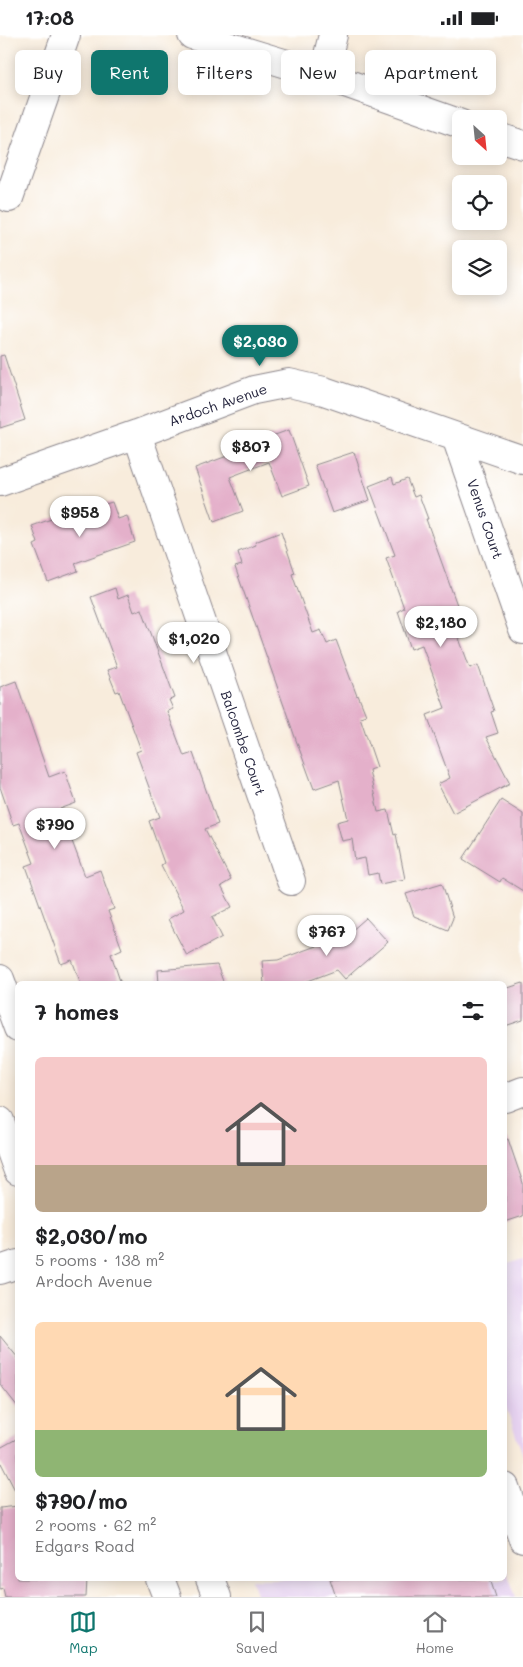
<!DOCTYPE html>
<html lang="en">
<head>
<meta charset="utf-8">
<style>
  :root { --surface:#fff; --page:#f6f6f6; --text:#202124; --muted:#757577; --line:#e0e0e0; --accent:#0f766e }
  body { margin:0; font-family:Mali,sans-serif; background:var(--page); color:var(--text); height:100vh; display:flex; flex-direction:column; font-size:19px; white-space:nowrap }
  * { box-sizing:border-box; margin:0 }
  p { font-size:16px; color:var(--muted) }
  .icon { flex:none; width:28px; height:28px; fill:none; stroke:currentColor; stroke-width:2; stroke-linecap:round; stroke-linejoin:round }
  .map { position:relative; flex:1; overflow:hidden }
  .details { position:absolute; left:15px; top:946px; width:492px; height:600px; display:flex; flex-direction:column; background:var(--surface); border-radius:8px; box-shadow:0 2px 12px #0003 }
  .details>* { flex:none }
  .hud { position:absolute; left:15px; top:15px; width:494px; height:45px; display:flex; gap:10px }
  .needle { width:32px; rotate:153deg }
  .fabs { position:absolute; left:452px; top:75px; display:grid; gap:10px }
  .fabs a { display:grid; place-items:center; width:55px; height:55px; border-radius:8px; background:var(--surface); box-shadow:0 2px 12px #0003; font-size:25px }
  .price { position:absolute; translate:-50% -42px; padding:0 11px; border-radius:18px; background:#fff; color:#222; font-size:16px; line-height:32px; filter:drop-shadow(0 1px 2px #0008) }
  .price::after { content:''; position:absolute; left:50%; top:30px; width:15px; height:11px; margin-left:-8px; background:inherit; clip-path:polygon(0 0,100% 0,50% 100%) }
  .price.current { background:var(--accent); color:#fff }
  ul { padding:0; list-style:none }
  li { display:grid; align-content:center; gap:10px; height:265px; padding:0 20px }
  li span { display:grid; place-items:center; height:155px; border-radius:8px; color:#555 }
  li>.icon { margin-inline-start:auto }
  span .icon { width:90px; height:90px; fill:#fffc; stroke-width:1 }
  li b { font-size:21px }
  h2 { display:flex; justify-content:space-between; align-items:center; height:60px; padding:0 20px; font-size:21px }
  .tag { padding:0 18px; border-radius:8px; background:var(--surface); box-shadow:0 2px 12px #0003; font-size:18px; line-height:45px }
  .tag.current { background:var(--accent); color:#fff }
  .status { display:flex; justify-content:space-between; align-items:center; height:35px; padding:0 25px; background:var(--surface); direction:ltr }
  .status svg { height:14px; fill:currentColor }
  .tabs { display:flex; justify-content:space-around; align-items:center; height:70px; border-top:1px solid var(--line); background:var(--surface); font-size:14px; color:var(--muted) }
  .tabs a { display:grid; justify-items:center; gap:2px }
  .tabs .current { color:var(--accent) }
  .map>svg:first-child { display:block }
  .built { fill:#e6d2f0 }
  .building { fill:#e4b0ca }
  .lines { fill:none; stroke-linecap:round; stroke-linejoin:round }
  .minor-casing { stroke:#8d878c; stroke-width:30 }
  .major-casing { stroke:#8d878c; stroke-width:30 }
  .minor { stroke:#fff; stroke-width:28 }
  .major { stroke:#fff; stroke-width:28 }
  .labels { text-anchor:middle; stroke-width:4.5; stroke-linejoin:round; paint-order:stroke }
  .street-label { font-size:14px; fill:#22223b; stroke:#fff }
</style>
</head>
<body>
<div class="status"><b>17:08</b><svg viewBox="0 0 49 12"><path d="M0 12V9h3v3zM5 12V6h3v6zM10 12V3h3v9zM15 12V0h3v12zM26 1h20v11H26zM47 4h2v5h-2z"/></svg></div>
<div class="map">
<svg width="523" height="1562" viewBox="0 0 523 1562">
  <rect width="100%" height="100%" fill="#fff"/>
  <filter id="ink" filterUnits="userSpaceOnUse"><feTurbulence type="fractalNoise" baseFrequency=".02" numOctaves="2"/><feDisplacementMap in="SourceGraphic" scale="10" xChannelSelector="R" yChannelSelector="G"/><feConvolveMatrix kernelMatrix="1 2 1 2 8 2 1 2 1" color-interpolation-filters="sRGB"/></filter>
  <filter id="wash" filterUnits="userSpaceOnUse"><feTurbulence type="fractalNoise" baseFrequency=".0096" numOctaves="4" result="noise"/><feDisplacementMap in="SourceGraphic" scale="20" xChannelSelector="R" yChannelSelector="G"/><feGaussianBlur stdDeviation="1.12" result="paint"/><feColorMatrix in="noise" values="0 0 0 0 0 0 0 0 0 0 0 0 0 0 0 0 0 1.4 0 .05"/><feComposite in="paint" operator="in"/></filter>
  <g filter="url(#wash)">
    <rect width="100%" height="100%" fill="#f8ecdc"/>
    <path class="built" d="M523,1224V1421L505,1370V1230Z
      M505,1531L516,1562H257L251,1544H505Z"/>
    <g id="blocks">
      <path class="building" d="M4,320L25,385L0,393V321Z
        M289,395L309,451L282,461L269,427L230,442L243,476L214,487L195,433L238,417L236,411L260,403L261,405Z
        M354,417L370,465L332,478L315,430Z
        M392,442L394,449L407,444L414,462L419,460L428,484H426L466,595L457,598L470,633L478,630L494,676L491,677L498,698L486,702L510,748L453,778L438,749L450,743L427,680L445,673L422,610L411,614L398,576L404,573L386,523L395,520L369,451Z
        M101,466L102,470L112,467L118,484L127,481L135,507L75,528L78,536L48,547L34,510L38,508L32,491Z
        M281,497L295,538L292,539L313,598L321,595L327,609L336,605L357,661L358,660L366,680L360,682L377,732L369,735L378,777L388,775L394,800L396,799L405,844L380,849L378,838L368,840L365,823L355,825L352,804L342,806L337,787L348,784L339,745L314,754L296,705L235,532L242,530L238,517L256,510L255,507Z
        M115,553L118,564L128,560L134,577L142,574L175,663L169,665L173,674L167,676L184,721L193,718L218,789L205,794L231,845L221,851L232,872L212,882L222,902L187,921L168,884L184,875L161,830L164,828L149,786L160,782L136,717L141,715L119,656L116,657L107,635L117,632L91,562Z
        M16,646L49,742L65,736L76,768L60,774L85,841L100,835L114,874L108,876L122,914L111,919L121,949H81L72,925L61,929L26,831L34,828L19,788L13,790L0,752V652Z
        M501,765L523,779V856L502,843L500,847L463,824Z
        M442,848L453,883L448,895L414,881L406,859Z
        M366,883L388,907L345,944L337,935L300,949H264L262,926L278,925L327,907L337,898L342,904Z
        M217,930L224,949H159L158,935Z
        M523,948V985L505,991V954Z
        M508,1104L523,1148V1181L505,1187V1105Z
        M0,1301L18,1323V1372L0,1349Z
        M18,1403V1461L0,1426V1413Z
        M18,1471V1544H87L86,1562H5L3,1553L0,1554V1473Z
        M330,1544H490L496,1562H336Z"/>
    </g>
  </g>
  <g filter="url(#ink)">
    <use href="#blocks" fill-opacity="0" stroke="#8d878c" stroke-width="1"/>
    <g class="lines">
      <defs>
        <path id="minor" d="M192,0L323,40L461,89
          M323,40L333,0
          M499,102L523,110
          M9,163L66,0
          M137,399L291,846
          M456,402L523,595
          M0,447L137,399L254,355L289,348L324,356L523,425
          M505,1063L523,1056
          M0,1235L18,1229
          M505,1452L523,1504"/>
        <path id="major" d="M0,944L18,993
          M0,1086L18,1136
          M160,1544L167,1562
          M210,1544L217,1562"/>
      </defs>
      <use href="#minor" class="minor-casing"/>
      <use href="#major" class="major-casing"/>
      <use href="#minor" class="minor"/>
      <use href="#major" class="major"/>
    </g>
  </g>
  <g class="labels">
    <g class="street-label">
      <text transform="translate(218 370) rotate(-19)" y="5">Ardoch Avenue</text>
      <text transform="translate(485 484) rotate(71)" y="5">Venus Court</text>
      <text transform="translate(243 708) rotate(71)" y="5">Balcombe Court</text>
    </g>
  </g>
</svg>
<div class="fabs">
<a><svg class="needle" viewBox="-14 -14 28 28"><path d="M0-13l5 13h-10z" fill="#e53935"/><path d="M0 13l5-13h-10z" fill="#757577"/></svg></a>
<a><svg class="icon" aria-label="locate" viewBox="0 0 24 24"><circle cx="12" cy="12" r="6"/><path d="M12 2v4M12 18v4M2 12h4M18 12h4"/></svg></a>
<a><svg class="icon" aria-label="layers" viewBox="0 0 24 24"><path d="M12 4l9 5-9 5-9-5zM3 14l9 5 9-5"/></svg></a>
</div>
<b class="price current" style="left:260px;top:332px">$2,030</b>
<b class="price" style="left:251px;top:437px">$807</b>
<b class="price" style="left:80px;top:503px">$958</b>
<b class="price" style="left:441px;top:613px">$2,180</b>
<b class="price" style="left:194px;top:629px">$1,020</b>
<b class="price" style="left:55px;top:815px">$790</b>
<b class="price" style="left:327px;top:922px">$767</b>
<div class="hud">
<a class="tag">Buy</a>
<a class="tag current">Rent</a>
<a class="tag">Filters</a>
<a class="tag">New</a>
<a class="tag">Apartment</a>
</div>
<section class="details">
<h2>7 homes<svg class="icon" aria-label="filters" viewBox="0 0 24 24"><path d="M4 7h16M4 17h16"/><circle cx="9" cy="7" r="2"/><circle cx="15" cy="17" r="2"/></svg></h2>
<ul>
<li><span style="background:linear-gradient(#f6c9c9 70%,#b9a48a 0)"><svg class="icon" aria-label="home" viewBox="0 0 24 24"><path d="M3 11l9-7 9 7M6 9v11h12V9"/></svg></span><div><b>$2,030/mo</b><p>5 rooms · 138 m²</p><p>Ardoch Avenue</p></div></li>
<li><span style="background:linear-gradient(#ffd9b3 70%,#8fb573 0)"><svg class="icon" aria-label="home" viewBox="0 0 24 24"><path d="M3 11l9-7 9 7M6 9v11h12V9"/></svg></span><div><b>$790/mo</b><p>2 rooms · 62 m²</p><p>Edgars Road</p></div></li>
</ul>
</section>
</div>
<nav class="tabs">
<a class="current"><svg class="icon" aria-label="map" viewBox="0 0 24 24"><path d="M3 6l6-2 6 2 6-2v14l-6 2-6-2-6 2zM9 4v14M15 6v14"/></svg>Map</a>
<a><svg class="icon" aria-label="saved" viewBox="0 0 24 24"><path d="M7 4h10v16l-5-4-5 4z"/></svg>Saved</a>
<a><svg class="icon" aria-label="home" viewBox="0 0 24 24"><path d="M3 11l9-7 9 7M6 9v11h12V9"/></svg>Home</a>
</nav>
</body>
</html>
